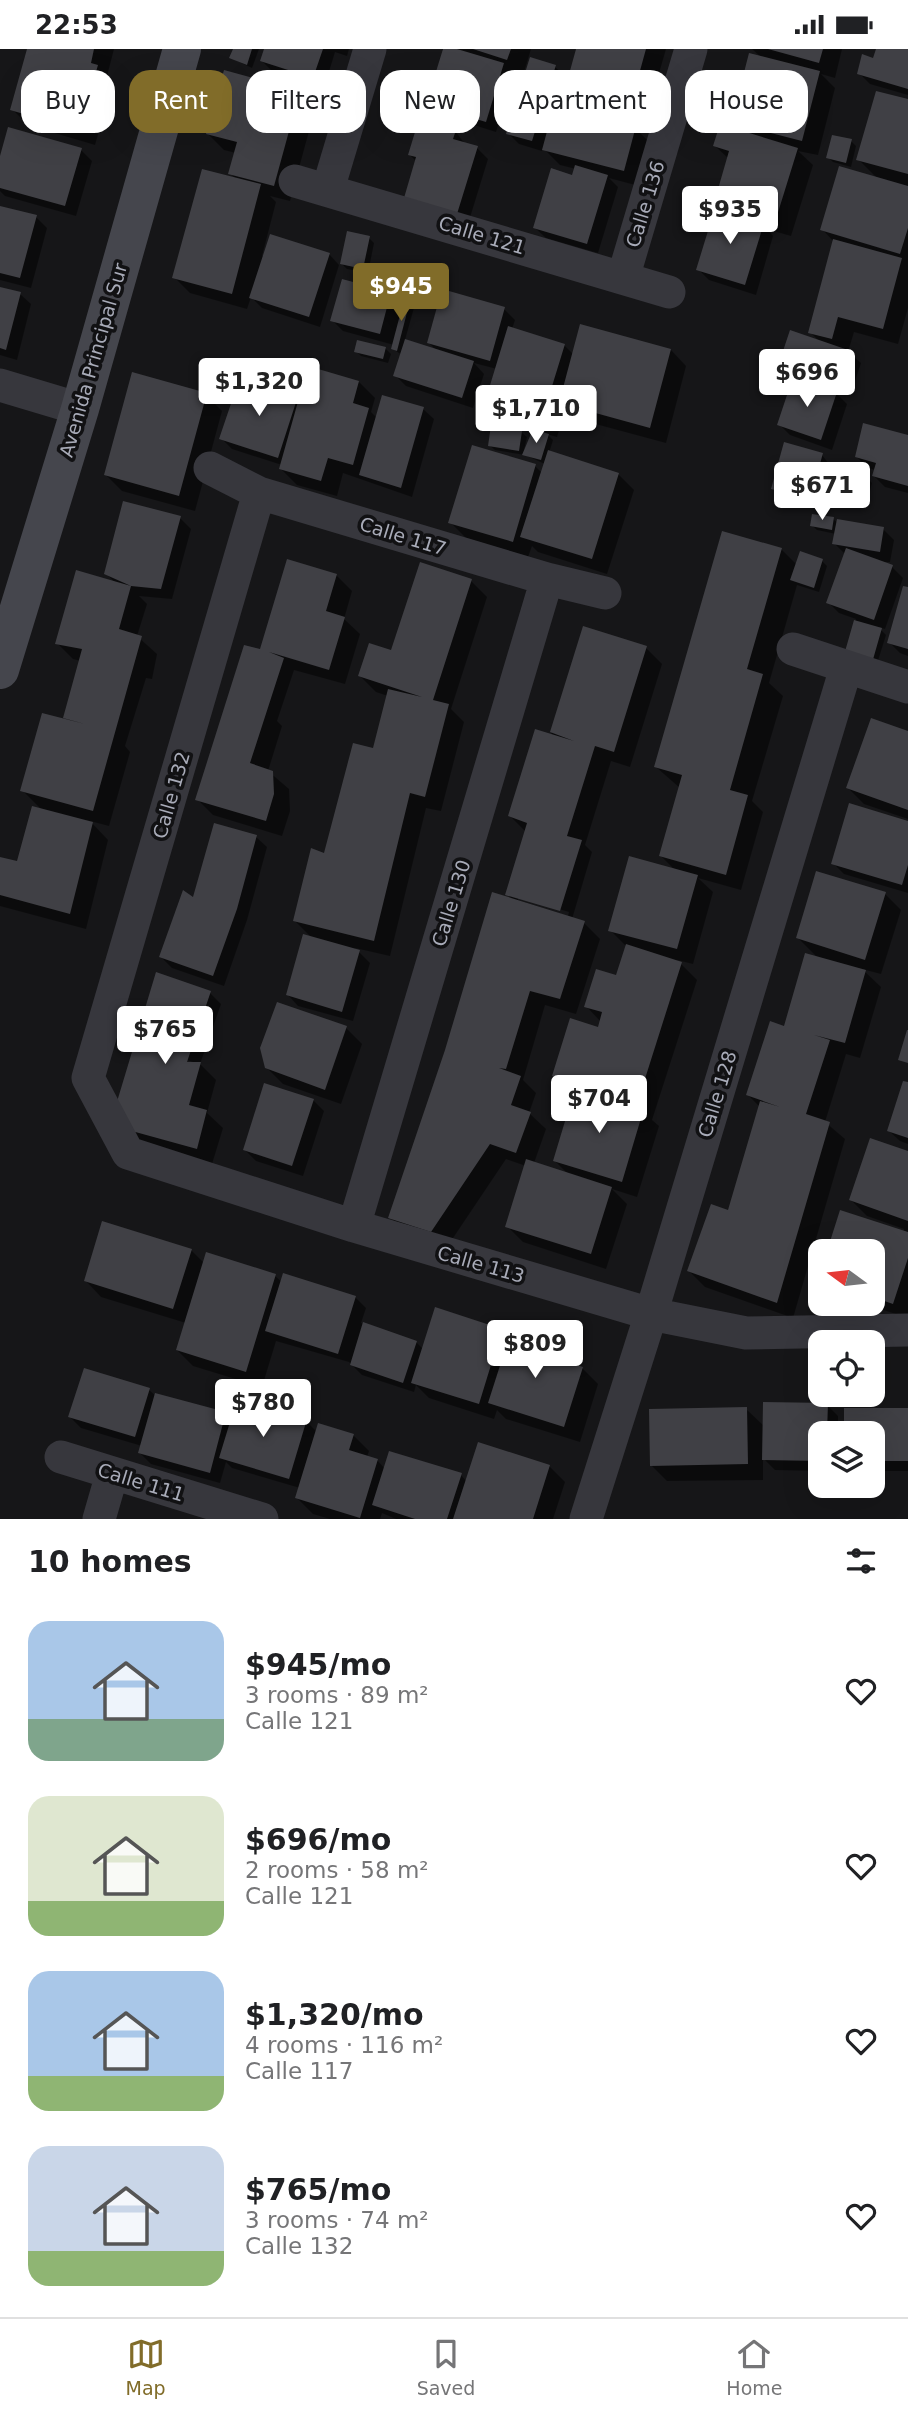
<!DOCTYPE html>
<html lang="en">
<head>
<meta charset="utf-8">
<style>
  :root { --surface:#fff; --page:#f2f2f2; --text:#202124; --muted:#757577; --line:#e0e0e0; --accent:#816c29 }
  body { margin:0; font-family:"DejaVu Sans",sans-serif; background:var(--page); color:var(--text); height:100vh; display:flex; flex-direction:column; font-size:26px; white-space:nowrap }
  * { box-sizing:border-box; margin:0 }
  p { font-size:23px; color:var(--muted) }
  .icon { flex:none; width:38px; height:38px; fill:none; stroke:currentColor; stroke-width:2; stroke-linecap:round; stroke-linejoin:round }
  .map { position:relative; height:1470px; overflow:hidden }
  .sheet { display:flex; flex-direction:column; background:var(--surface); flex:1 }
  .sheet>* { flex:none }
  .guide { position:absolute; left:21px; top:21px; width:866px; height:63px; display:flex; gap:14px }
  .needle { width:46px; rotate:285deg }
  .fabs { position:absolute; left:808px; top:1190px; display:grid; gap:14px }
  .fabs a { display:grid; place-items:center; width:77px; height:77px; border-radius:14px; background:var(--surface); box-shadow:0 7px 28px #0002; font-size:35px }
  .price { position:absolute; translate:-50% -60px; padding:0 16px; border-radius:7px; background:#fff; color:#222; font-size:23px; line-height:46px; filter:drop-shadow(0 2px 4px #0008) }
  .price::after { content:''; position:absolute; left:50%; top:42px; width:21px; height:16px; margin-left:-10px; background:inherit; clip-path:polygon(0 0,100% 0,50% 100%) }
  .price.active { background:var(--accent); color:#fff }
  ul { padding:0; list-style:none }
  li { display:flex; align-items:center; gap:21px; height:175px; padding:0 28px }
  li span { display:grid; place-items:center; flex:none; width:196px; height:140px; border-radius:21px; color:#555 }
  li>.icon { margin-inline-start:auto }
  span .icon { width:84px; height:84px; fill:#fffc; stroke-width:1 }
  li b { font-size:30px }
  h2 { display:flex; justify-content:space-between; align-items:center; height:84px; padding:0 28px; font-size:30px }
  .chip { padding:0 24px; border-radius:21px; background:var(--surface); box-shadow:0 7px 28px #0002; font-size:24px; line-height:63px }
  .chip.active { background:var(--accent); color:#fff }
  .status { display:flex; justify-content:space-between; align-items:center; height:49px; padding:0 35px; background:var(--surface); direction:ltr }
  .status svg { height:19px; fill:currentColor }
  .dock { display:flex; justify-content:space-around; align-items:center; height:98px; border-top:2px solid var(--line); background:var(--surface); font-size:19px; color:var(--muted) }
  .dock a { display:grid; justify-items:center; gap:4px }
  .dock .active { color:var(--accent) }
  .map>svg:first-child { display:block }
  .shadow { fill:#0007; fill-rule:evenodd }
  .building { fill:#404045 }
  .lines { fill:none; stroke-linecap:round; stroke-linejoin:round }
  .street { stroke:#37373d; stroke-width:33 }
  .secondary { stroke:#45464d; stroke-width:38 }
  .labels { text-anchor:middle; stroke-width:7; stroke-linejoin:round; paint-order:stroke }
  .street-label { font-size:19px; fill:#a8abb8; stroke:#111113 }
</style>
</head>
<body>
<div class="status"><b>22:53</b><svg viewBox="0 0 49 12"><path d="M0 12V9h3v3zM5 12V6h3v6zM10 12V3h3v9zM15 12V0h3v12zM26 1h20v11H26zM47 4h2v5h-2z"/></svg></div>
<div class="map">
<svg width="908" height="1470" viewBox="0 0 908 1470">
  <rect width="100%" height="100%" fill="#161618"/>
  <path class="shadow" d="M29,0H114L107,27L113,33L95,96L28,76L12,60Z
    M235,0H259L252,19L231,9Z
    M266,0H349L347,7L335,3L324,39L273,23L262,12Z
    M442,0H531L524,23L555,18L566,28L563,37L584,42L570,29L576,0H666L648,62L624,55L637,68L634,78L651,95L639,137L609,129L618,138L598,204L546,189L535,179L574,128L576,120L560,116L543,99L542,102L519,95L508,84L526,27L508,21L514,27L496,83L439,65L428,55L444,2Z
    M752,0H842L835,29L821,25L835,39L818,106L798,102L813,116L791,187L767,180L773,187L756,246L709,231L698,220L727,165L716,154L729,110L715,97L744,84L733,74L762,9Z
    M878,0H908V46L870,35L859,24L874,11Z
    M299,44L315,60L290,152L270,147L276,153L262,207L329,205L339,216L320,278L262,259L251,248L247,260L190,244L174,228L237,131L230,124L236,104L224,101L208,85Z
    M908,52V259L898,295L854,283L848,303L861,314L850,347L834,342L847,355L832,401L790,386L779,375L795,329L780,317L820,293L810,283L834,193L822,180L878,130L858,110Z
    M455,82L465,95L477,99L488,110L468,175L417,159V113L410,106Z
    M851,92L856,97L851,118L833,113L828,108Z
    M81,101L92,112L76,167L5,147L0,142V114Z
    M0,158L36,168L47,179L31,239L0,231Z
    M369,189L374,194L368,224L347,220L342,215Z
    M0,240L20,245L31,255L17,311L0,306Z
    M390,245L404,258L410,250L415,255L405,291L437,302L429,294L504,260L515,271L512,280L564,296L574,306L671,301L686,317L666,394L577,370L566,358L557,388L547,385L553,391L549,404L618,425L634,441L607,525L538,503L532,497L528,508L466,489L450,473L535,417L542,424L545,415L525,406L495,401L489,396L521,383L527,388L524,401L534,381L502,371L486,356L497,320L474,314L484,325L473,359L406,337L395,326L402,306L393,300L394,296L343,282L332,271Z
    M385,299L391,305L388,314L361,307L356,302Z
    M359,333L375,349L371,363L377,369L423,360L434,370L412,448L343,424L337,447L297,436L281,420L282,416L232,400L221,389L297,348L300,351Z
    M206,346L222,362L195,462L122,442L106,426Z
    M908,387V444L885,438L874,427L876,421L868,419L857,408Z
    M822,406L832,419L867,429L872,434L867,453L831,443L827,439L821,461L784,451L773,440Z
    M180,469L191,480L172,550L139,547L147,555L137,587L157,605L152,630L146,629L125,697L130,703L109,777L90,772L108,791L86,880L0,857V810L18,814L43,762L22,741L71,674L65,668L81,612L73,610L57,594L116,535L106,524Z
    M833,470L838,474L883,480L894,491L890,513H879L892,518L903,529L885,580L878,578L886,586L876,618L846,606L856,570L839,564L828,553L846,506L834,494L836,485L817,481L812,476Z
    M781,500L797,516L822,512L827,517L819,543L797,536L769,634L783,647L752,752L763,763L741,841L698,829L713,843L693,915L677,911L697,931L652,1071L659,1077L637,1148L612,1140L627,1155L606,1220L523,1193L507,1177L526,1117L506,1110L447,1198L406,1184L390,1168L513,851L507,845L526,783L510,767L551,686L584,579L646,599L662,615L630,718L611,712L585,796L592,803L572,870L584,874L600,890L576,965L545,956L523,1031L536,1044L529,1064L546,1080L534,1114L569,1126L555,1112L575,1045L554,1027L599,980L601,973L586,957L617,929L627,898L610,881L675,821L661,807L680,739L656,718ZM518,848L569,863L568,867L518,851Z
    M336,526L352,542L344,570L360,585L345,635L294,621L277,672L282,677L268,722L289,740L290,762L282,787L213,766L197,750L267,605Z
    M471,532L487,548L451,660L464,673L441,762L426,759L390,907L355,899L370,914L353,972L298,957L288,946L313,890L295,872L374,701L388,647L376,643L360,627L392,603Z
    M908,540V607L900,604L889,593Z
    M908,684V770L864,755L848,739Z
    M908,774V844L844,825L833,814Z
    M256,788L267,798L247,871L224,937L172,919L161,908L194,850Z
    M885,845L901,861L881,925L862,920L881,938L860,1009L846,1005L825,1073L845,1090L793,1269L705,1238L689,1222L730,1163L760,1058L748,1046L785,979L818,909L798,889Z
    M157,926L210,944L221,955L200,1015L216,1031L207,1064L223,1079L212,1115L128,1091L112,1075ZM145,997L196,1014L195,1017Z
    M346,979L362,995L341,1055L283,1035L266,1018Z
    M908,1035V1095L900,1092L889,1082Z
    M313,1051L324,1062L303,1127L256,1112L245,1101Z
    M908,1103V1269L865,1255H873V1202H828L841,1163L903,1183L904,1180L867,1167L851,1151Z
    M191,1201L204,1214L275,1227L282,1233L355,1248L366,1259L361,1274L416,1293L423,1300L501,1281L510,1290L548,1292L564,1308L562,1313L582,1319L598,1335L580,1393L506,1370L497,1361L494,1370L429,1349L416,1336L414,1343L362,1326L349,1313L276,1292L262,1338L193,1317L177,1301L186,1274L101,1248L86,1232Z
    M149,1341L156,1347L226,1364L232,1371L306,1372L317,1383L353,1386L369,1402L367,1408L377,1411L385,1420L461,1426L467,1433L549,1417L565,1433L553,1470H396L382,1464L380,1470H330L313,1465L297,1449L300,1439L232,1419L226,1413L220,1434L151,1415L140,1404L142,1397L81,1379L70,1368Z
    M827,1356L838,1367V1384H821V1422L775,1421L763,1409V1431L667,1432L651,1416L746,1360L765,1378Z
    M846,1361H908V1422H873V1384H846Z"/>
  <path class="building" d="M27,0H94L91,14L98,16L79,81L10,61Z
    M233,0H252L247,16L229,9Z
    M264,0H323L313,29L260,12Z
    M443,0H457L504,14L486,73L426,55Z
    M473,0H511L507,11Z
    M576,0H646L633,47L568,29Z
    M768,0H823L819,14Z
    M876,0H908V40L857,25L862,5L873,9Z
    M749,4L820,22L802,92L731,74Z
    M530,8L556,16L532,92L506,85Z
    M224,21L300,42L274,137L228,125L237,93L206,85Z
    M560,34L622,51L616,72L636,77L624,122L542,101Z
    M876,42L908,50V125L856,111Z
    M419,70L456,81L453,90L478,97L457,165L404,149L416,108L408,106Z
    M720,75L798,99L775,173L714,154L729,102L713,97Z
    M8,78L82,99L65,157L0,139V107Z
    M832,86L852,90L846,114L826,109Z
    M575,116L608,126L587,195L533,179L551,119L572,126Z
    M839,117L908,137V179L900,205L820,181Z
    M202,120L261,135L232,245L172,229Z
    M0,157L37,166L20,229L0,224Z
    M715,159L764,174L745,236L696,221Z
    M347,182L370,187L363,220L340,215Z
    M270,185L330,204L309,268L249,249Z
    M833,190L902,209L883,280L838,268L832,290L808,284Z
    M342,230L391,243L380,285L330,272Z
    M0,238L21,243L6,301L0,299Z
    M442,240L505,258L490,312L427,294Z
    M405,247L411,248L397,302L391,300Z
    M580,275L671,300L650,379L559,354Z
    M508,277L565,295L541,373L484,356Z
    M790,281L851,302L839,337L778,317Z
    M405,290L474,312L462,349L393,327Z
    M357,291L386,298L383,310L354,303Z
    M308,317L359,332L353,354L369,359L353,416L328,409L321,432L279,420Z
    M132,323L207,344L179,447L104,426Z
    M240,328L298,347L278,409L219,390Z
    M793,328L837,343L821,391L777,376Z
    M382,346L424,358L401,439L359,426Z
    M863,374L908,386V437L872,427L876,414L855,408Z
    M491,376L522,382L519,402L488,397Z
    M533,380L549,385L541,411L522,406Z
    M784,393L823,404L810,451L771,440Z
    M472,396L536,415L513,493L448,474Z
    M548,401L619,424L592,510L520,488Z
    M830,417L868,427L862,449L824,439Z
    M123,452L181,467L161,540L131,537L104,525Z
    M812,465L834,468L832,481L810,477Z
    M837,470L884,478L880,503L832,495Z
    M722,482L782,499L747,620L763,625L730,741L748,746L726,826L659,807L682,726L654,718Z
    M846,499L893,516L874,571L826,554Z
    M800,502L823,510L814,539L790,531Z
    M287,510L337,525L326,562L345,568L329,621L269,603L284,609L250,714L273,722L274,745L266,772L195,751L244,596L260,600Z
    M420,513L472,530L433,651L449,655L425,748L410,744L374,892L293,872L311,799L324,804L353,694L373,699L388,640L422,648L358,627L369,594L391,601Z
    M76,521L131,537L119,580L142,587L93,762L20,742L42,664L85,675L63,669L82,600L55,595Z
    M903,537L908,538V600L887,594Z
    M854,571L882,579L872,614L844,606Z
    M583,577L647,597L614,703L595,697L567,787L582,791L560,862L505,846L527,774L508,767L535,680L574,692L550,683Z
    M871,669L908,682V761L846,739Z
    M849,754L908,772V816L902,836L831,815Z
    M32,757L93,773L70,865L0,846V808L17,812Z
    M214,774L257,786L237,860L213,927L159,908L183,841L193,848Z
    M629,807L698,826L677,900L608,882Z
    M816,822L886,843L865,911L796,889Z
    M492,843L585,872L560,950L530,942L506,1020L499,1019L521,1027L511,1056L531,1063L516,1104L490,1095L431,1183L388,1169L445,1001Z
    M303,885L360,901L342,963L286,946Z
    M626,895L682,913L637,1055L552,1027L570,969L598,978L602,963L584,958L596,920L616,926Z
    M805,904L866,921L845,994L814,986L830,991L806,1065L830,1073L777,1254L687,1222L711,1155L728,1161L760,1052L780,1058L746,1046L770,972L784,977Z
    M156,923L211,942L187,1013H201L189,1056L207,1061L197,1100L110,1076Z
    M277,953L347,977L325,1041L265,1019L260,999Z
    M907,981H908V1014L898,1011Z
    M903,1032L908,1033V1089L887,1082Z
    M264,1034L314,1050L292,1117L243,1101Z
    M575,1039L644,1059L622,1133L553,1112Z
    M870,1089L908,1102V1172L849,1151Z
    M526,1110L612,1138L591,1205L505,1178Z
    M840,1161L908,1183V1209L893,1255L873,1248V1202H827Z
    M102,1172L192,1200L173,1260L84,1232Z
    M206,1203L276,1225L246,1323L176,1301Z
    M283,1224L356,1247L338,1305L265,1282Z
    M435,1258L502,1280L479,1355L411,1334Z
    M363,1273L417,1292L403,1334L350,1316Z
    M512,1279L549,1290L544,1305L583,1318L564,1378L488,1354Z
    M84,1319L150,1339L135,1388L68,1368Z
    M155,1344L226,1363L210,1424L138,1404Z
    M237,1350L307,1370L289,1430L219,1409Z
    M763,1353L828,1354L827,1384H821V1412L762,1411Z
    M747,1358L748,1415L650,1417L649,1360Z
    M844,1359H908V1412H873V1384H844Z
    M318,1374L354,1385L349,1401L378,1410L360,1469L295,1449Z
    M478,1393L550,1416L533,1470H453Z
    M389,1402L462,1424L447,1470H415L372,1456Z"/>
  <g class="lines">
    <path class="street" d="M295,132L669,243
      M328,140L370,0
      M623,229L691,0
      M0,336L80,360
      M210,419L259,444L547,530L605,544
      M259,444L88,1029L128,1104L354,1177L651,1265L746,1284L908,1281
      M793,600L908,638
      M354,1177L547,530
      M61,1408L262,1470
      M99,1470L112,1425
      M586,1470L651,1265L846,619"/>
    <path class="secondary" d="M0,621L80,360L182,0"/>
  </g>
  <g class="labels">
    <g class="street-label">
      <text transform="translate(645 155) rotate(-73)" y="7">Calle 136</text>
      <text transform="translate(482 186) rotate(17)" y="7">Calle 121</text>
      <text transform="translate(93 311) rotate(-74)" y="7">Avenida Principal Sur</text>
      <text transform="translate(403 487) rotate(17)" y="7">Calle 117</text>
      <text transform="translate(171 746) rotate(-74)" y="7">Calle 132</text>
      <text transform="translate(451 854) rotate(-73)" y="7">Calle 130</text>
      <text transform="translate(717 1045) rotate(-73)" y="7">Calle 128</text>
      <text transform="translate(481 1215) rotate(16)" y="7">Calle 113</text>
      <text transform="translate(141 1433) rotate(17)" y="7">Calle 111</text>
    </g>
  </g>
</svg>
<div class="fabs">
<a><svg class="needle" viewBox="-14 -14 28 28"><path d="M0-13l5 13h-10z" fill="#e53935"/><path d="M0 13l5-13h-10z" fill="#757577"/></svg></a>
<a><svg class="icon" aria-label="locate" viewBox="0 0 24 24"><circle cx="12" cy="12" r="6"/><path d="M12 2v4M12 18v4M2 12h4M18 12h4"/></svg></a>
<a><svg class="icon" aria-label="layers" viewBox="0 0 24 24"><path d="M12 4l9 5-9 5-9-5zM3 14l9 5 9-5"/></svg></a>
</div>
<b class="price" style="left:730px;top:197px">$935</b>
<b class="price active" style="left:401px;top:274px">$945</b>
<b class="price" style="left:807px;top:360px">$696</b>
<b class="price" style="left:259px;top:369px">$1,320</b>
<b class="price" style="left:536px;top:396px">$1,710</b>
<b class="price" style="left:822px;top:473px">$671</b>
<b class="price" style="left:165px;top:1017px">$765</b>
<b class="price" style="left:599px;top:1086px">$704</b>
<b class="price" style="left:535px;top:1331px">$809</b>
<b class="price" style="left:263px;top:1390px">$780</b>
<div class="guide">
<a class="chip">Buy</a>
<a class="chip active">Rent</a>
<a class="chip">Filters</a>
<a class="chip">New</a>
<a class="chip">Apartment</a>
<a class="chip">House</a>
</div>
</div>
<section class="sheet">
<h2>10 homes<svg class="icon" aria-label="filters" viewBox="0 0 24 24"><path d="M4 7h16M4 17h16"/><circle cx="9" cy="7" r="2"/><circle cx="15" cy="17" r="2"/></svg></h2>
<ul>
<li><span style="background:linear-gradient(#a9c7e8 70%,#7fa58c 0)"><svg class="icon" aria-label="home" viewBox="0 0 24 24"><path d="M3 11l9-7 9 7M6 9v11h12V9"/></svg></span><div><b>$945/mo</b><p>3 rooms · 89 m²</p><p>Calle 121</p></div><svg class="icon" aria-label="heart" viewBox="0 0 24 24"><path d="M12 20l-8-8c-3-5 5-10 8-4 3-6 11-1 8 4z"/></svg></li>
<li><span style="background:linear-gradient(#dfe7d0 75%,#8fb573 0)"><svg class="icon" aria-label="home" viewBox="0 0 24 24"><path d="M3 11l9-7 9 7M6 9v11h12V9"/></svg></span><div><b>$696/mo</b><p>2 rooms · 58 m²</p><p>Calle 121</p></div><svg class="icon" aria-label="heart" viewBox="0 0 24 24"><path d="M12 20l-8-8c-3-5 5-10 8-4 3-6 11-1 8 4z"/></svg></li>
<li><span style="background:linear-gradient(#a9c7e8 75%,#8fb573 0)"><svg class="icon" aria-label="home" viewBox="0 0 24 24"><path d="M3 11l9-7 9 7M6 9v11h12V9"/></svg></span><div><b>$1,320/mo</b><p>4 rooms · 116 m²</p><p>Calle 117</p></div><svg class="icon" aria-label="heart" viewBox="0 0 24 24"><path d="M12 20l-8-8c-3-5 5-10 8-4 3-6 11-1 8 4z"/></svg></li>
<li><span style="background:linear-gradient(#c9d6e8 75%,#8fb573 0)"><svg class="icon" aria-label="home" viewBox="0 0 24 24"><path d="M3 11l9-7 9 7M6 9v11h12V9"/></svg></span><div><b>$765/mo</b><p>3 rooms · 74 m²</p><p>Calle 132</p></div><svg class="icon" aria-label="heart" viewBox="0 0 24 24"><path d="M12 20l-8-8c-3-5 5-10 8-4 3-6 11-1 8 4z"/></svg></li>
</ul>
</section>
<nav class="dock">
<a class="active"><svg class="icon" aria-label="map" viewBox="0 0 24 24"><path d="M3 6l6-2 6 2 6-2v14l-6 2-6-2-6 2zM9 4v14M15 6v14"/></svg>Map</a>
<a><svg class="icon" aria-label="saved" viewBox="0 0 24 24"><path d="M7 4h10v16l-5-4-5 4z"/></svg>Saved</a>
<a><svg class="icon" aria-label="home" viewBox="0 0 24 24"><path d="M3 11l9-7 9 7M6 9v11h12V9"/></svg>Home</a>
</nav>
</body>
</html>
